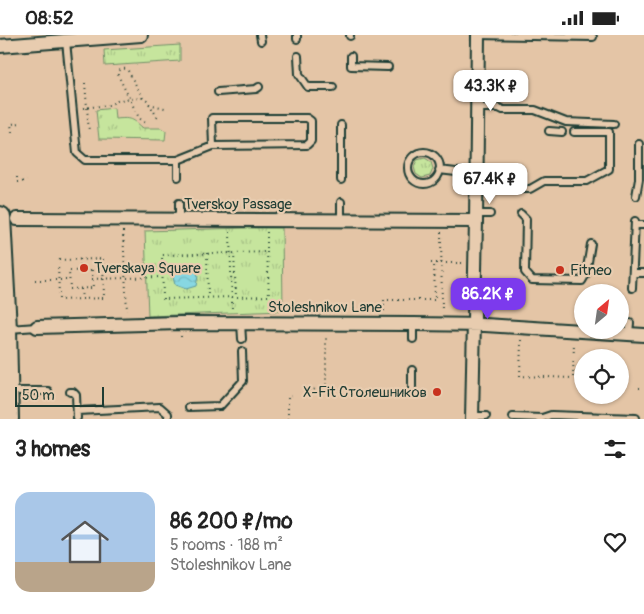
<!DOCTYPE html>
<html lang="en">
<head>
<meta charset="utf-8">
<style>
  :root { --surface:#fff; --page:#f6f6f6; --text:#222; --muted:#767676; --line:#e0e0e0; --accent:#7c3aed }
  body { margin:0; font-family:Pangolin,sans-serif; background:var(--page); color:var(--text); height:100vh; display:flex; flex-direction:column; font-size:19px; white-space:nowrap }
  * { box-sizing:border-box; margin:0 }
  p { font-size:16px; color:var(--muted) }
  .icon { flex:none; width:28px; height:28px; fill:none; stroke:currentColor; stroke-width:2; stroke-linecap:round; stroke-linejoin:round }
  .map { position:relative; height:384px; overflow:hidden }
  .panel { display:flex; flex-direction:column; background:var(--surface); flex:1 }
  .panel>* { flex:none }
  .needle { width:32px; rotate:29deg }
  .fabs { position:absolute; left:574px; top:249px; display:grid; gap:10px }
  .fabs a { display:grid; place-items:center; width:55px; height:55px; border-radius:50%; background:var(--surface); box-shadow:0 1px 4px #0004; font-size:25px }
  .scale { position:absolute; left:15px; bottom:12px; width:89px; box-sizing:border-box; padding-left:5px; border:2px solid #1f3d34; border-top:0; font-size:14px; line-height:18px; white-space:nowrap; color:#1f3d34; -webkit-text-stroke:4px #e8ccaf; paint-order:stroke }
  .price { position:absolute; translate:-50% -42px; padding:0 11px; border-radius:10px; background:#fff; color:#222; font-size:16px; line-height:32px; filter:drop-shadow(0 1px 2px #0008) }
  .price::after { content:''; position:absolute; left:50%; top:30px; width:15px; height:11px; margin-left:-8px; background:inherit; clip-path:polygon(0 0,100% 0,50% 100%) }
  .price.selected { background:var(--accent); color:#fff }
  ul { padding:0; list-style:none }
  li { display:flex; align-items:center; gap:15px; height:125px; padding:0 15px }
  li+li { border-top:1px solid var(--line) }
  li span { display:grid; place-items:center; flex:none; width:140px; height:100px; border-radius:15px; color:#555 }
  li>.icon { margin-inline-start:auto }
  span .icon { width:60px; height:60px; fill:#fffc; stroke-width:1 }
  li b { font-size:21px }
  h2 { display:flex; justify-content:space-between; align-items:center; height:60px; padding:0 15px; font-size:21px }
  .status { display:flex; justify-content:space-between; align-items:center; height:35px; padding:0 25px; background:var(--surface); direction:ltr }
  .status svg { height:14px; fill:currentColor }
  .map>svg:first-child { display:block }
  .grass { fill:url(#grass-tufts); stroke:#729168 }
  .water { fill:url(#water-waves); stroke:#5d999c }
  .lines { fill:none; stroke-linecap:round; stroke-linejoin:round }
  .lane-casing { stroke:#1f3d34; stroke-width:10 }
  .street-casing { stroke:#1f3d34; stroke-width:16 }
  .primary-casing { stroke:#1f3d34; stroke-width:24 }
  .path { stroke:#1f3d34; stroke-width:2; stroke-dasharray:1 4; stroke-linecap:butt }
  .lane { stroke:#e8ccaf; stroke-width:6 }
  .street { stroke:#e8ccaf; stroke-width:12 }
  .primary { stroke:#e8ccaf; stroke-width:20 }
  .poi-dot { fill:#c8321e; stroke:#e8ccaf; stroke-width:2 }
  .labels { text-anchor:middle; stroke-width:4.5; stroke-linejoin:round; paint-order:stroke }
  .street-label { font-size:15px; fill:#1f3d34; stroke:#e8ccaf }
  .poi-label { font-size:15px; fill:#1f3d34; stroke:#e8ccaf; text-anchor:start }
</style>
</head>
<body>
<div class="status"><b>08:52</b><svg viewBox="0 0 49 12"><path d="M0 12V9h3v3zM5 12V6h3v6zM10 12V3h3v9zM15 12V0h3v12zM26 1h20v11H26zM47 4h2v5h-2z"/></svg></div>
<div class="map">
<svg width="644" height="384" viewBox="0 0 644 384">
  <defs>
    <pattern id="grass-tufts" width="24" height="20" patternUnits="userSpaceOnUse" patternTransform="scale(1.25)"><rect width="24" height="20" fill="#c6e59d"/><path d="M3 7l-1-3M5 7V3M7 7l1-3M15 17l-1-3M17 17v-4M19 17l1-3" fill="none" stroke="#aac588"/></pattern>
    <pattern id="water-waves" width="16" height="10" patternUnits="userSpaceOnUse" patternTransform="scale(1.25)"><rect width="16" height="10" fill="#87d7e2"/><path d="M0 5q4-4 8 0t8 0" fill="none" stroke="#74b9c2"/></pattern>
  </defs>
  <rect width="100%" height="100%" fill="#e4c5a6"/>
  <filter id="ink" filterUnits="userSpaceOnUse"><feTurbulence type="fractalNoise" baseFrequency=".02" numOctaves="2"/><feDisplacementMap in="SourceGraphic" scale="10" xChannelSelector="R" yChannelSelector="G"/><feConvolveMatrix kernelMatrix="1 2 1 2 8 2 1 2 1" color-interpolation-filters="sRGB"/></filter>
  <g filter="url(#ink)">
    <path class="grass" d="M180,10V26L105,31L104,15Z
      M114,73L115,84C130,83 131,82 143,93H161L166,96L165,105L99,104L96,75Z
      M425,123L431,127L433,134L430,141L422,143L416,139L414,132L417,125Z
      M246,193H282L283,276L148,281L145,196Z"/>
    <path class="water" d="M185,229L195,231L198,241L196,251L186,254L175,250L173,242L175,232Z"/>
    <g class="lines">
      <defs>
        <path id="lane" d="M260,0L261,6
          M297,0V4
          M350,0V1
          M478,0L593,2
          M66,6L77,118L85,125H178V142
          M298,21L299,39L308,52H333
          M351,21V31L388,32
          M218,57L256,54L259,52
          M477,73H499L503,75H535L566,87L614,89
          M341,90V145
          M549,96L562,97
          M408 133a16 16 0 1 1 32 0a16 16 0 1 1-32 0Z
          M178,125L213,111L307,110L311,106V86L307,83H212L213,111
          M439,135L456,137H477
          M476,153H490
          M523,154H530L544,146H587L609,134V97H574
          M636,161L639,144V109
          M341,167V186
          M179,168V185
          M476,179H490
          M521,179L526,184L525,237L532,245L582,246L586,239L591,209
          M635,190H644
          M633,238H644
          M632,253L635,186
          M241,288L242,304
          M9,294L37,292
          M629,298L630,288
          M413,304V289
          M9,356H48
          M412,356V335
          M70,357H73L76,360L77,383
          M189,372L220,371L243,346L242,316
          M77,376L160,372L168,379V384
          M473,381H486
          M513,382L542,383L551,380L636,383V384"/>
        <path id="street" d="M0,11L141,0
          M17,184L476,186
          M37,292L180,288L413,289L485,290L644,300
          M472,384L476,186L478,0"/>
        <path id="primary" d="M0,182L6,294L8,384"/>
      </defs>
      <use href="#lane" class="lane-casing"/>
      <use href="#street" class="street-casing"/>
      <use href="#primary" class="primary-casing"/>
      <path class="path" d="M85,48L89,97
        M143,63L127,34C122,33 118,35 118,40L139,83L148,90
        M149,69L168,74
        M83,73L109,70L119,65L143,63L147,65L159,85
        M12,97L11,89L21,88
        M17,142V147L27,146
        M123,196L127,276
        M230,197L232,275
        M267,197V217
        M441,197L442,277
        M267,217L269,261L163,264L162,220Z
        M207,218L208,263
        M234,218L236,262
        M80,224L81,235
        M103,224L104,263L59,265L58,225Z
        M431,228H464
        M92,235L93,253L70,254L69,236Z
        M92,244L162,242
        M35,245H69
        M81,254L82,264
        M384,276V265H435L434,228
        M181,301V306
        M521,305L520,341L573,343L574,307
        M639,353H644
        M304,357L326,352V302
        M288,384V362L292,361"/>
      <use href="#lane" class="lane"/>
      <use href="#street" class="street"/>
      <use href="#primary" class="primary"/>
    </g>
  </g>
  <g class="poi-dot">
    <circle cx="84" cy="233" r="5"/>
    <circle cx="560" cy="235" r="5"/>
    <circle cx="437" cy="357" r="5"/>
  </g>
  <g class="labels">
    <g class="street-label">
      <text x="238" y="174">Tverskoy Passage</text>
      <text x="325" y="277">Stoleshnikov Lane</text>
    </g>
    <g class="poi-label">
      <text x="94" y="238">Tverskaya Square</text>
      <text x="570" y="240">Fitneo</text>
      <text x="427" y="362" text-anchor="end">X-Fit Столешников</text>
    </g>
  </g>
</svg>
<div class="fabs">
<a><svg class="needle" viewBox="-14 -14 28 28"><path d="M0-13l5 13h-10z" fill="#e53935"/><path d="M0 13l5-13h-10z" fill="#767676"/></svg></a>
<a><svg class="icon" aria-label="locate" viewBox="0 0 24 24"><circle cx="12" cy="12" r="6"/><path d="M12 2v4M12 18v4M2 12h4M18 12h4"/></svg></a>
</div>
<div class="scale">50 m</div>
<b class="price" style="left:491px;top:77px">43.3K ₽</b>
<b class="price" style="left:490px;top:170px">67.4K ₽</b>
<b class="price selected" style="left:488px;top:285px">86.2K ₽</b>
</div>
<section class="panel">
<h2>3 homes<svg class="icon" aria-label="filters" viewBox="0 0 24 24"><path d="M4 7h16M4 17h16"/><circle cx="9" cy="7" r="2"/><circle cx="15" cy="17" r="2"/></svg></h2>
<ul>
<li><span style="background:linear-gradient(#a9c7e8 70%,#b9a48a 0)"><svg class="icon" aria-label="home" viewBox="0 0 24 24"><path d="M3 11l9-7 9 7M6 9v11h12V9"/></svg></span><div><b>86 200 ₽/mo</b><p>5 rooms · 188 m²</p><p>Stoleshnikov Lane</p></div><svg class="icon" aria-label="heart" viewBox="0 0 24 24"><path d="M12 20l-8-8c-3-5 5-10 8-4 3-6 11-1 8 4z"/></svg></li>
</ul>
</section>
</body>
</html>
